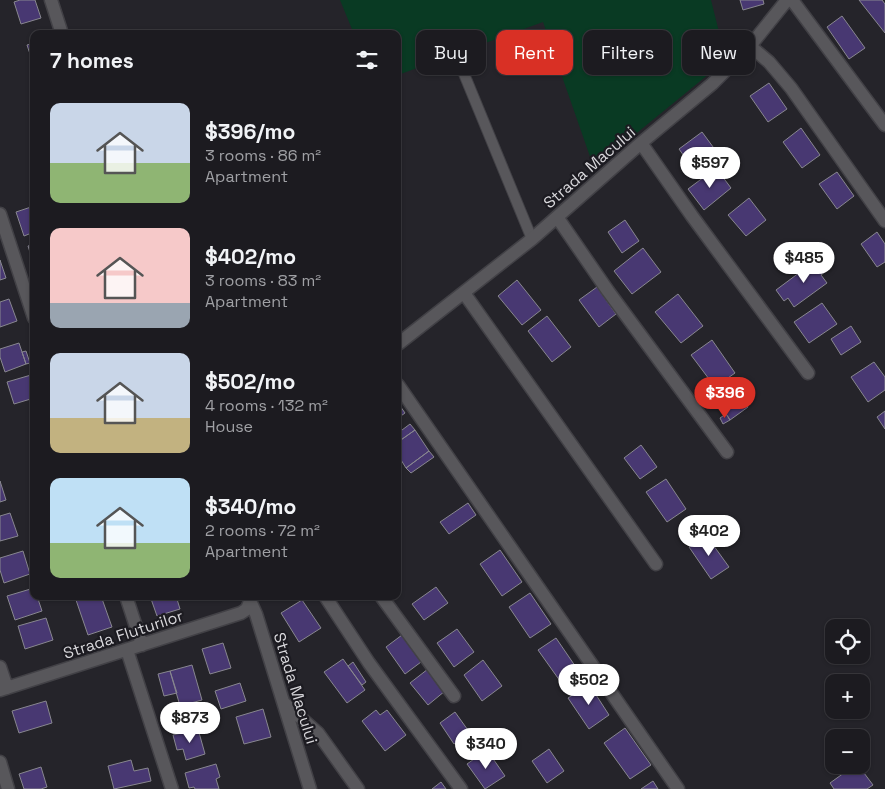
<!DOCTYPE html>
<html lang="en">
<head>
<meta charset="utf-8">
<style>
  :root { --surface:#1c1b20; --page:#29282d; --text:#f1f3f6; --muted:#a0a1a5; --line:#3a393e; --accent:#d93025 }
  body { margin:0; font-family:"Space Grotesk",sans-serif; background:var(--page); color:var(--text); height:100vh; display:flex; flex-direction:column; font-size:19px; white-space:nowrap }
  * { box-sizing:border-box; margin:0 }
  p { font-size:16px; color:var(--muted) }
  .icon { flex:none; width:28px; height:28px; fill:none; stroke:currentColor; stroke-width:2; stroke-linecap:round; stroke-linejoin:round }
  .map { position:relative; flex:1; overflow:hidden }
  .panel { position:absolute; left:30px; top:30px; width:371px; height:570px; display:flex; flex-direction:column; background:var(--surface); border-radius:10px; box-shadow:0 1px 4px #0004,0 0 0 1px var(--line) }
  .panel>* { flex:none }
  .hud { position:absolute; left:416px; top:30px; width:394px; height:45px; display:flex; gap:10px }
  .buttons { position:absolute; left:825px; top:619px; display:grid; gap:10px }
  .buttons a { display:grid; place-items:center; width:45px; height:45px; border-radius:10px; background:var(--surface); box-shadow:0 1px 4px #0004,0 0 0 1px var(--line); font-size:25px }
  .price { position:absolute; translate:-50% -42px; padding:0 11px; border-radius:18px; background:#fff; color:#222; font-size:16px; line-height:32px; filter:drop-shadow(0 1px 2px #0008) }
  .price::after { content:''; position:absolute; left:50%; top:30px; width:15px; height:11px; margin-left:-8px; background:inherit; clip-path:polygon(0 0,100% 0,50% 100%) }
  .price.on { background:var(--accent); color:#fff }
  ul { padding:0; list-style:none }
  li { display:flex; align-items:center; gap:15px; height:125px; padding:0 20px }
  li span { display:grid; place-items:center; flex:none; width:140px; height:100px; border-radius:10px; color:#555 }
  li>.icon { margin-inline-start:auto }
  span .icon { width:60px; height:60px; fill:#fffc; stroke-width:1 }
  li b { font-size:21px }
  h2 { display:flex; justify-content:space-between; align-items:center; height:60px; padding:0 20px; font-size:21px }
  .tag { padding:0 18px; border-radius:10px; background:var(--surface); box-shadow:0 1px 4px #0004,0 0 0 1px var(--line); font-size:18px; line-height:45px }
  .tag.on { background:var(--accent); color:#fff }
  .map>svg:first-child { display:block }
  .green { fill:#093a23 }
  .building { fill:#483872; stroke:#88878f }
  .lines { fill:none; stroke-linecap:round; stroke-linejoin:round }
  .lane-casing { stroke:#424146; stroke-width:12 }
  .street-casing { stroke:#424146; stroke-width:15 }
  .lane { stroke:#58575b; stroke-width:10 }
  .street { stroke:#58575b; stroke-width:12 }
  .labels { text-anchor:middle; stroke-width:4.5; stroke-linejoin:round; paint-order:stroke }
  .street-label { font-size:16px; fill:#d8d7db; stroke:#1c1b21 }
</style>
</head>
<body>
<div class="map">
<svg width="885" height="789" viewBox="0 0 885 789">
  <rect width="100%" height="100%" fill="#25242a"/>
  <path class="green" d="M340,0H711L726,60L594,168L543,22L398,75V34H354Z"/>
  <path class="building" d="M20,0H35L41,18L21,24L14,2Z
    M740,0H763L764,4L743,10Z
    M859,0H882L885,4V33Z
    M842,16L865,48L849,59L827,27Z
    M34,43V66L27,45Z
    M769,83L787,109L768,122L750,96Z
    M801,128L820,155L802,168L783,142Z
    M702,132L719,155L696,173L679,149Z
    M716,168L731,188L704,210L688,189Z
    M837,172L854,196L837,209L819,184Z
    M749,198L766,220L746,236L728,215Z
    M34,206V232L24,236L16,212Z
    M625,220L639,241L622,253L608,232Z
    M877,232L885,244V262L877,267L861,244Z
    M34,244V265L28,246Z
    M643,248L661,272L632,294L614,271Z
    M819,258L828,270L821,275L827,283L794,307L788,298L784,301L776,290Z
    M0,260L6,278L0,280Z
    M517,280L541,310L522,325L498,296Z
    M597,287L616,314L599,327L579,300Z
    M678,294L703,326L681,343L655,312Z
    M9,299L17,321L0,327V302Z
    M822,303L837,324L809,343L794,322Z
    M547,316L571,347L552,362L528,331Z
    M851,326L861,342L841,355L831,339Z
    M712,340L735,373L715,387L691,355Z
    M19,343L26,364L5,372L0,357V349Z
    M26,351L30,363L26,364L22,352Z
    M874,362L885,377V390L868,402L851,377Z
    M31,375L34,384V398L14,404L7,382Z
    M736,389L748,407L730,420L718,401Z
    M398,403L405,413L398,418Z
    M885,411V429L877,417Z
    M726,414L730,420L723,424L720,418Z
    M410,424L415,430L398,442V433Z
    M415,430L429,451L406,468L398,455V442Z
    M641,445L657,467L640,479L624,458Z
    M429,451L434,457L411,473L406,468Z
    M666,479L686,509L667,522L646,492Z
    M0,481L6,500L0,502Z
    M468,503L476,515L449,534L440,522Z
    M10,513L18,536L0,541V516Z
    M706,535L729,567L711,579L689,547Z
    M500,550L522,582L502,596L480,564Z
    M23,551L30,574L4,583L0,570V558Z
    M436,587L448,603L424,620L412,604Z
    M34,588V596H37L42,611L15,620L7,596Z
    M530,593L551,624L530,638L509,607Z
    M86,596H101L112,627L88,635L76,600Z
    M150,596H176L180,609L157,616Z
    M302,600L321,628L299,642L281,613Z
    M46,618L53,640L25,649L18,626Z
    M457,629L474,652L454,667L437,643Z
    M402,635L421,662L405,674L386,647Z
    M556,638L582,676L565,688L538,650Z
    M223,643L231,668L210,674L202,649Z
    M343,659L365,690L347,703L324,672Z
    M483,660L502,686L482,701L464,675Z
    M353,662L366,682L362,685L348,666Z
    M192,665L202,700L180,706L170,671Z
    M428,669L445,691L428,705L410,683Z
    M170,671L177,693L164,696L158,674Z
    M240,683L246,701L221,709L215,691Z
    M589,684L609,715L589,729L568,698Z
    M46,701L52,723L19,733L12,711Z
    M263,709L271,737L244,744L236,717Z
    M376,710L380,715L387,710L406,735L385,751L362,721Z
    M455,712L470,733L454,744L440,723Z
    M625,728L651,765L630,779L604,743Z
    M198,729L205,754L186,760L183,749L177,750L173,735Z
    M549,749L564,771L547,783L532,761Z
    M487,750L505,776L485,789L467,764Z
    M131,760L134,771L148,768L151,781L114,789L108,766Z
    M216,764L220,777L216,779L219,789H195L194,787L189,788L185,773Z
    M855,765H858L873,785L867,789H834L830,783Z
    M41,767L47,787L41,789H24L19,774Z
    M653,781L658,789H641Z
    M441,782L446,789H432Z"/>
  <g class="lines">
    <defs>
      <path id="lane" d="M462,69L532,239"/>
      <path id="street" d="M51,0L62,34
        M792,0L885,125
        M750,46L769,62L791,88L885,221
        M641,143L692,216L808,373
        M0,214L34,318
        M557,217L608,291L727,452
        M464,293L656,564
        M398,344L532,239L641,143L712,84L750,46L787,0
        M398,385L678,789
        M126,596L142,645
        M325,596L369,663L461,789
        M381,596L454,696
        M251,603L256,614L310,789
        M127,650L172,789
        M0,667L7,688
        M0,690L241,613L247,609L252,596
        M284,703L318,733L358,789
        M0,762L8,789"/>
    </defs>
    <use href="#lane" class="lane-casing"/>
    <use href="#street" class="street-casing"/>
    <use href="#lane" class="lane"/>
    <use href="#street" class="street"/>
  </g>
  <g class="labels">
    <g class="street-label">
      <text transform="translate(589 167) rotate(-41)" y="6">Strada Macului</text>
      <text transform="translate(123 634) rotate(-18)" y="6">Strada Fluturilor</text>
      <text transform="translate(296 688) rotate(73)" y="6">Strada Macului</text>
    </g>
  </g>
</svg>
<div class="buttons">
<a><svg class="icon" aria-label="locate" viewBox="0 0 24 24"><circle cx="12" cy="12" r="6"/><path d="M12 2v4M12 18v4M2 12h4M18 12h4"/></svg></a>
<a>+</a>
<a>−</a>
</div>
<b class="price" style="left:710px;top:189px">$597</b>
<b class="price" style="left:804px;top:284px">$485</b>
<b class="price on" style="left:725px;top:419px">$396</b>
<b class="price" style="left:709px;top:557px">$402</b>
<b class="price" style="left:589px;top:706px">$502</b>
<b class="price" style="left:190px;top:744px">$873</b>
<b class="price" style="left:486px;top:770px">$340</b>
<div class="hud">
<a class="tag">Buy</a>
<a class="tag on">Rent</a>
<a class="tag">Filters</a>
<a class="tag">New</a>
</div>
<section class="panel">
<h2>7 homes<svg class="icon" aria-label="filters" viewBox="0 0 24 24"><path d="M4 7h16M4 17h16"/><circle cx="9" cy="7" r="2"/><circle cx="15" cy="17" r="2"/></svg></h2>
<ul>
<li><span style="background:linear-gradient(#c9d6e8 60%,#8fb573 0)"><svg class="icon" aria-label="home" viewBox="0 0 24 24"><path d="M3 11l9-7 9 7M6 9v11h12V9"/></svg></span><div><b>$396/mo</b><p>3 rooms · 86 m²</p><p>Apartment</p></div></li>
<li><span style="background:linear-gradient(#f6c9c9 75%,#9aa5b1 0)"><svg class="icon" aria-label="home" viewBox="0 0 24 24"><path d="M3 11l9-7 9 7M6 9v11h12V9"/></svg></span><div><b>$402/mo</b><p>3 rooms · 83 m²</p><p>Apartment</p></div></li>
<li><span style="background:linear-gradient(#c9d6e8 65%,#c2b280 0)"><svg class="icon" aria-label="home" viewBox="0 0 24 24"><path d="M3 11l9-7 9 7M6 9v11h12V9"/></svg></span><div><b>$502/mo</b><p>4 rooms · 132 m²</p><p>House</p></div></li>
<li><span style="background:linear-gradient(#bfe0f5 65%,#8fb573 0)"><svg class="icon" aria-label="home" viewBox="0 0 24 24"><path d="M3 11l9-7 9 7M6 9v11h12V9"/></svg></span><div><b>$340/mo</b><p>2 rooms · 72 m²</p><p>Apartment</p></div></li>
</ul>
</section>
</div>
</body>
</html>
